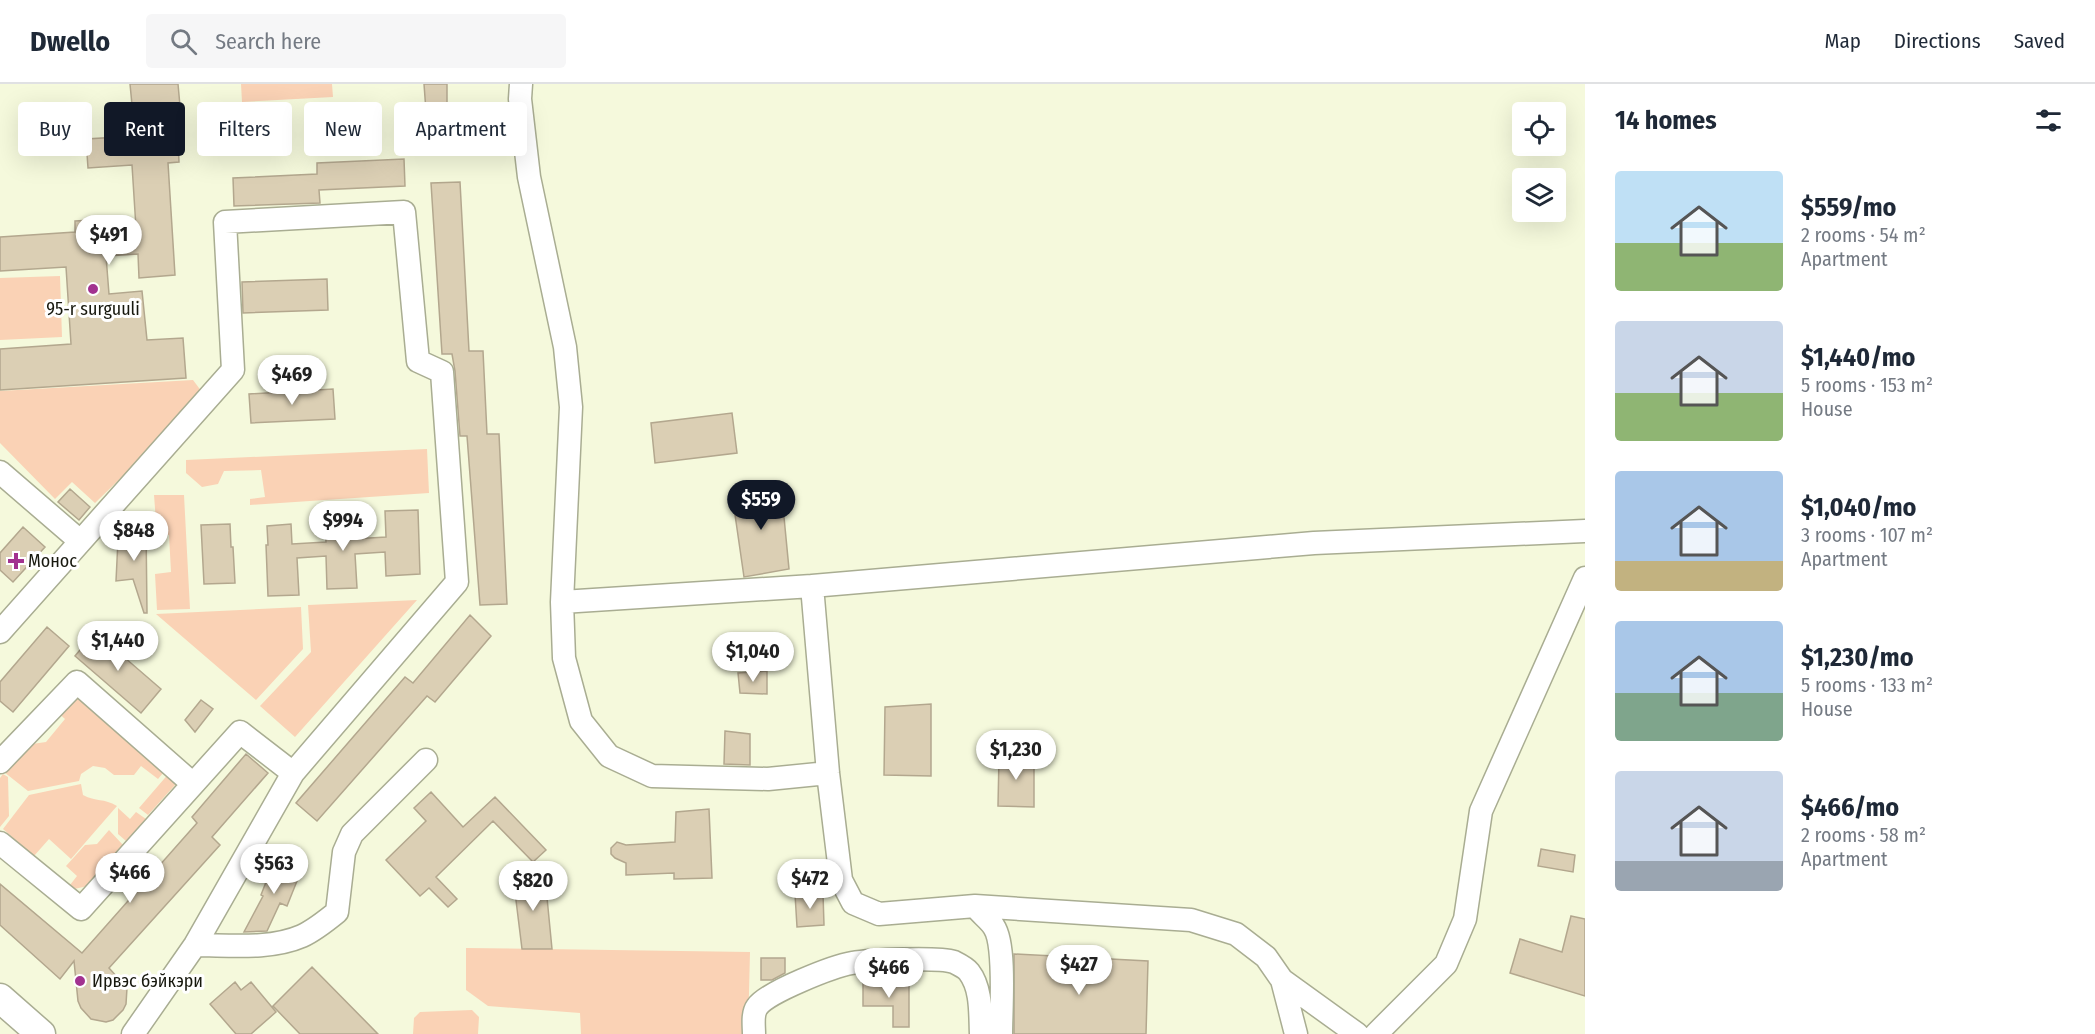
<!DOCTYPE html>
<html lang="en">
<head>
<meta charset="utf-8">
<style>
  :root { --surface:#fff; --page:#f6f6f7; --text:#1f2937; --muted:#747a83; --line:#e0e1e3; --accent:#111827 }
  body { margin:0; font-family:"Fira Sans Condensed",sans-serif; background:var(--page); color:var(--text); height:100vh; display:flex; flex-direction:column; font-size:22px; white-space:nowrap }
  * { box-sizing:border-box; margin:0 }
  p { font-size:20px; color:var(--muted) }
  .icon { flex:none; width:33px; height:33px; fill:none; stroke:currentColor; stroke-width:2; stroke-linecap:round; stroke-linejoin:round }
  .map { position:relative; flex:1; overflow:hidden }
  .details { display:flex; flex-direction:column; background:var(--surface); width:510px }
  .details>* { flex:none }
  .top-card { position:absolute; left:18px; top:18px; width:570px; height:54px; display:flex; gap:12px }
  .fabs { position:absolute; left:1512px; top:18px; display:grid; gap:12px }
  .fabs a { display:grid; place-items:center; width:54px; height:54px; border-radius:6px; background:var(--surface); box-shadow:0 6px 24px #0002; font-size:30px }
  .price { position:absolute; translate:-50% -51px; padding:0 14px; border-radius:21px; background:#fff; color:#222; font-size:20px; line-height:39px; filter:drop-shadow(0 2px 3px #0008) }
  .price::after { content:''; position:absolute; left:50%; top:36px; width:18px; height:14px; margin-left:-9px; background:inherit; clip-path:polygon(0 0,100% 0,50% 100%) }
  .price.current { background:var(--accent); color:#fff }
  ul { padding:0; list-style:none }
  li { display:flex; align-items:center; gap:18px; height:150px; padding:0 30px }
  li span { display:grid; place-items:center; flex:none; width:168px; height:120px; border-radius:6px; color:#555 }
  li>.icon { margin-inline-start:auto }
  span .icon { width:72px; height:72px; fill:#fffc; stroke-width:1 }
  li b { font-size:26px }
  h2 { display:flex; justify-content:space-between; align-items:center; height:72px; padding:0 30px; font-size:26px }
  .pill { padding:0 21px; border-radius:6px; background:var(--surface); box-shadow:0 6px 24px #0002; font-size:21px; line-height:54px }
  .pill.current { background:var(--accent); color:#fff }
  header { display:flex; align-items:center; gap:36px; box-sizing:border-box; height:84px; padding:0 30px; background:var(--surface); border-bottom:2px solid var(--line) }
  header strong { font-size:28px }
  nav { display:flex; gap:33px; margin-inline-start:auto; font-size:21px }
  .search { width:420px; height:54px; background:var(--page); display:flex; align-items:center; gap:15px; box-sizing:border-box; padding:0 21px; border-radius:6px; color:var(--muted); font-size:22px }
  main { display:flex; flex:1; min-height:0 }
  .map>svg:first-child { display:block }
  .green { fill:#fad2b5 }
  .building { fill:#dbcfb4; stroke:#b3a78e; stroke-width:1.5 }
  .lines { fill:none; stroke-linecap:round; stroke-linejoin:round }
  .minor-casing { stroke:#a9ad92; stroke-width:25 }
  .major-casing { stroke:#a9ad92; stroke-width:31 }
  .minor { stroke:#fff; stroke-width:22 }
  .major { stroke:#fff; stroke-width:28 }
  .poi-dot { fill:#a23290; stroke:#fff; stroke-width:2 }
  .labels { text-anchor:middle; stroke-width:6; stroke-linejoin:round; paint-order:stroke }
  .poi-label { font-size:18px; fill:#17180e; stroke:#fff; text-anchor:start }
</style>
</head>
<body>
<header>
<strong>Dwello</strong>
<div class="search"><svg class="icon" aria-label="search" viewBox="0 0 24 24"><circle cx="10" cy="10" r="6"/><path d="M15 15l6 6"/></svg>Search here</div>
<nav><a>Map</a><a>Directions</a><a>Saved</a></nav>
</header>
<main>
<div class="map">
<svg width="1585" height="950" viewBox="0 0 1585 950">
  <rect width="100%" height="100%" fill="#f5f9dc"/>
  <path class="green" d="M241,0H332L333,13L242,18Z
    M60,192L62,253L0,256V194Z
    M193,296L205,312L95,419L72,398L55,415L0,359V307Z
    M427,365L429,409L250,421V415L265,413L261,386L224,387L218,400L202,403L186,389V376Z
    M154,411H184L190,525L157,526L155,490L171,488L169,451L157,450Z
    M417,516L295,653L260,622L311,568L308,521Z
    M301,523L303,565L256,616L156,530Z
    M78,613L168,683L158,695L141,682L134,691H114L105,684L93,682L81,690L79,697L28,707L4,688L25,661L46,658L65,635L56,627Z
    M170,688L174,692L175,701L148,731L139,724Z
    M3,690L8,693L9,732L0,743V694Z
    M81,700L83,711C96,718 104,714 117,722L71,775L49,755L34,772L3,745L29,711Z
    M118,724L130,735L136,728L146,735L126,757L118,750Z
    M109,746L123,761L88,802L74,805L70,801L77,792L66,782L85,761L97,760Z
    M466,864L750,868L748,950H581L580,929L488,922L466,906Z
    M472,926L479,933L478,950H413L414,934L420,928Z"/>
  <path class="building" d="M130,0H178L181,33H177L179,78L168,79L175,191L139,194L138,170L106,172L109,210L142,207L147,256L183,254L186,294L0,306V265L71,260L66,183L0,187V153L75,148V137L93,136L94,146L136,144L132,81L88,84L86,55L135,52Z
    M424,0H447V27H426Z
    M404,75L405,102L319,106L320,119L234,122L233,94L317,90V79Z
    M460,98L469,267H483L487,350H499L507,520L480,521L467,352H460L455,287L452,270H442L431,99Z
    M327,195L328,226L243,229L242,198Z
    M333,305L335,335L251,339L249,310Z
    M732,329L737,369L655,379L651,339Z
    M781,402L789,485L744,493L732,410Z
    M70,405L90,423L79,436L58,418Z
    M418,426L420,490L386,492L385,468L355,470L357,504L327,505L326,472L297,474L299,511L268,512L266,461H268L267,442L291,440L292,460L326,458L325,437L352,435L353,455L386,453L385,427Z
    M230,440L231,463H233L235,499L204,500L201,441Z
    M131,441H146L147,529H144L133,495L116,497L118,456H132Z
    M23,443L45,463L13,498L0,486V469Z
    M470,531L491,552L435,618L427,612L317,737L296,719L405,593L413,599Z
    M47,543L69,562L13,628L0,617V598Z
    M95,548L161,605L141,629L75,572Z
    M767,587V610L740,609L738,589Z
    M201,616L213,625L195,648L185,636Z
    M931,620V692L884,691L885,623Z
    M725,647L750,650V681L724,680Z
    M246,670L268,689L212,753L220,761L109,884L127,904L126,920L123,926L113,936L106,938L91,935L81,924L78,917L74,877L60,895L0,841V800L82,869L197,739L192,733Z
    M1034,670V723L998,722L999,673Z
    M431,708L463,743L495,713L546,766L533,778L493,737L436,793L457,815L448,823L429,804L420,812L386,776L426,737L414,724Z
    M709,725L712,794L674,795V789L626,791V779L615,774L611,770V764L617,758L626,761L675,758L676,728Z
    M1541,765L1575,771L1573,788L1538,782Z
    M277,777L301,787L287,822L280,819L267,847L244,848L263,812L261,811L268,793L264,789Z
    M513,792L545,793L552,865H522Z
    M795,810H823L824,841L797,843Z
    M1571,832L1585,835V912L1510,889L1520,855L1562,868Z
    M1014,870L1148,877L1146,950H1014Z
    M761,874H785V889L772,896H761Z
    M312,883L378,950H300L273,922Z
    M863,897H909V943H893V922H863Z
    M235,898L241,906L251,898L276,928L251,950H236L210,920Z"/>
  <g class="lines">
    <defs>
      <path id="minor" d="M521,0L520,15L529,93L565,263L571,323L562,518L564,574L581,637L609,672L652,692L768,695L828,689
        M0,388L80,457
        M812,502L828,689L841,796L853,819L879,830L975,822C981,830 990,836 994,843C1006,861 1001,926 1001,950
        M562,518L812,502L1314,459L1585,447
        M0,548L233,286L225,138L404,128L418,277L442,288L457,498L293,689L195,861L133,950
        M0,678L77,598L193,700
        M0,759L81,825L240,648L293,689
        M975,822L1191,836L1236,850L1266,873L1282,896L1357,950
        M195,861C229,861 270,866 302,852C315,846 326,837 337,828L344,768L352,750L426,676
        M1282,896L1296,950
        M754,950C754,942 752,930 757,923C767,908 834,882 852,879C870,876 938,873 954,878C958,880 966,884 969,888C982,905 980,930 981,950
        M1376,950L1446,880L1465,835L1481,727L1585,494"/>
      <path id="major" d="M0,914L41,950"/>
    </defs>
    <use href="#minor" class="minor-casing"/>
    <use href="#major" class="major-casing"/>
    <use href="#minor" class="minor"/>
    <use href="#major" class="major"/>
  </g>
  <g class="poi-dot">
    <circle cx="93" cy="205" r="6"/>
    <path d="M13 468h6v6h6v6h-6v6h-6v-6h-6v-6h6z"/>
    <circle cx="80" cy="897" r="6"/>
  </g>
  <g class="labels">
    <g class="poi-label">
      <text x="93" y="231" text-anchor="middle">95-r surguuli</text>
      <text x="28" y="483">Монос</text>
      <text x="92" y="903">Ирвэс бэйкэри</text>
    </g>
  </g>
</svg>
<div class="fabs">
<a><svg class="icon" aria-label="locate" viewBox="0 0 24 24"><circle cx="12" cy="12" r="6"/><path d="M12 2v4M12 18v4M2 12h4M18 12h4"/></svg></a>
<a><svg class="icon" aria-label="layers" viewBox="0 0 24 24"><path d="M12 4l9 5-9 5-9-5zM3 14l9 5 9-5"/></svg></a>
</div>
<b class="price" style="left:109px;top:182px">$491</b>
<b class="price" style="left:292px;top:322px">$469</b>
<b class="price current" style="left:761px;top:447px">$559</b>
<b class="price" style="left:343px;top:468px">$994</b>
<b class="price" style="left:134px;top:478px">$848</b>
<b class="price" style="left:118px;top:588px">$1,440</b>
<b class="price" style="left:753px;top:599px">$1,040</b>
<b class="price" style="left:1016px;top:697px">$1,230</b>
<b class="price" style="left:274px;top:811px">$563</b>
<b class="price" style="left:130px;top:820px">$466</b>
<b class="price" style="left:810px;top:826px">$472</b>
<b class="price" style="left:533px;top:828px">$820</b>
<b class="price" style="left:1079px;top:912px">$427</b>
<b class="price" style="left:889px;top:915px">$466</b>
<div class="top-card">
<a class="pill">Buy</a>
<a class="pill current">Rent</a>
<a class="pill">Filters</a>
<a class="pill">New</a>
<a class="pill">Apartment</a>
</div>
</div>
<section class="details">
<h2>14 homes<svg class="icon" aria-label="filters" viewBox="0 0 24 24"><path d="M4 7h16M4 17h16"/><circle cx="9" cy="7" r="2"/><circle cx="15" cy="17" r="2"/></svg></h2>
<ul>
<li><span style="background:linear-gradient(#bfe0f5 60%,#8fb573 0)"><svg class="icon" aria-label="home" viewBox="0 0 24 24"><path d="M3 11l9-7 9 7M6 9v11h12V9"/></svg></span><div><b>$559/mo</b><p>2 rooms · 54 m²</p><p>Apartment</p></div></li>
<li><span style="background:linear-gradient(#c9d6e8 60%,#8fb573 0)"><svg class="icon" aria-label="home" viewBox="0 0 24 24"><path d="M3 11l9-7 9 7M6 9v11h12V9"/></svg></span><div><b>$1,440/mo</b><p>5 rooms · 153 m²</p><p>House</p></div></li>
<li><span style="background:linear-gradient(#a9c7e8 75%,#c2b280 0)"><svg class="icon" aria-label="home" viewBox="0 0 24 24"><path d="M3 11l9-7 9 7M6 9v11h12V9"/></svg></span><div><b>$1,040/mo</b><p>3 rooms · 107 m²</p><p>Apartment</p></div></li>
<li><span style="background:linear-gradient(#a9c7e8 60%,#7fa58c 0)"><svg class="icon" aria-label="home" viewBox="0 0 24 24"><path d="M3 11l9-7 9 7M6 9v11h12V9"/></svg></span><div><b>$1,230/mo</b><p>5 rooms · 133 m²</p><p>House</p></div></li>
<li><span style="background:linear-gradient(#c9d6e8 75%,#9aa5b1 0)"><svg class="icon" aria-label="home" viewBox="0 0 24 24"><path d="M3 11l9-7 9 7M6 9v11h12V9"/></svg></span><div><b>$466/mo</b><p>2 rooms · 58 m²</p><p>Apartment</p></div></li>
</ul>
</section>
</main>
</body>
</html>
